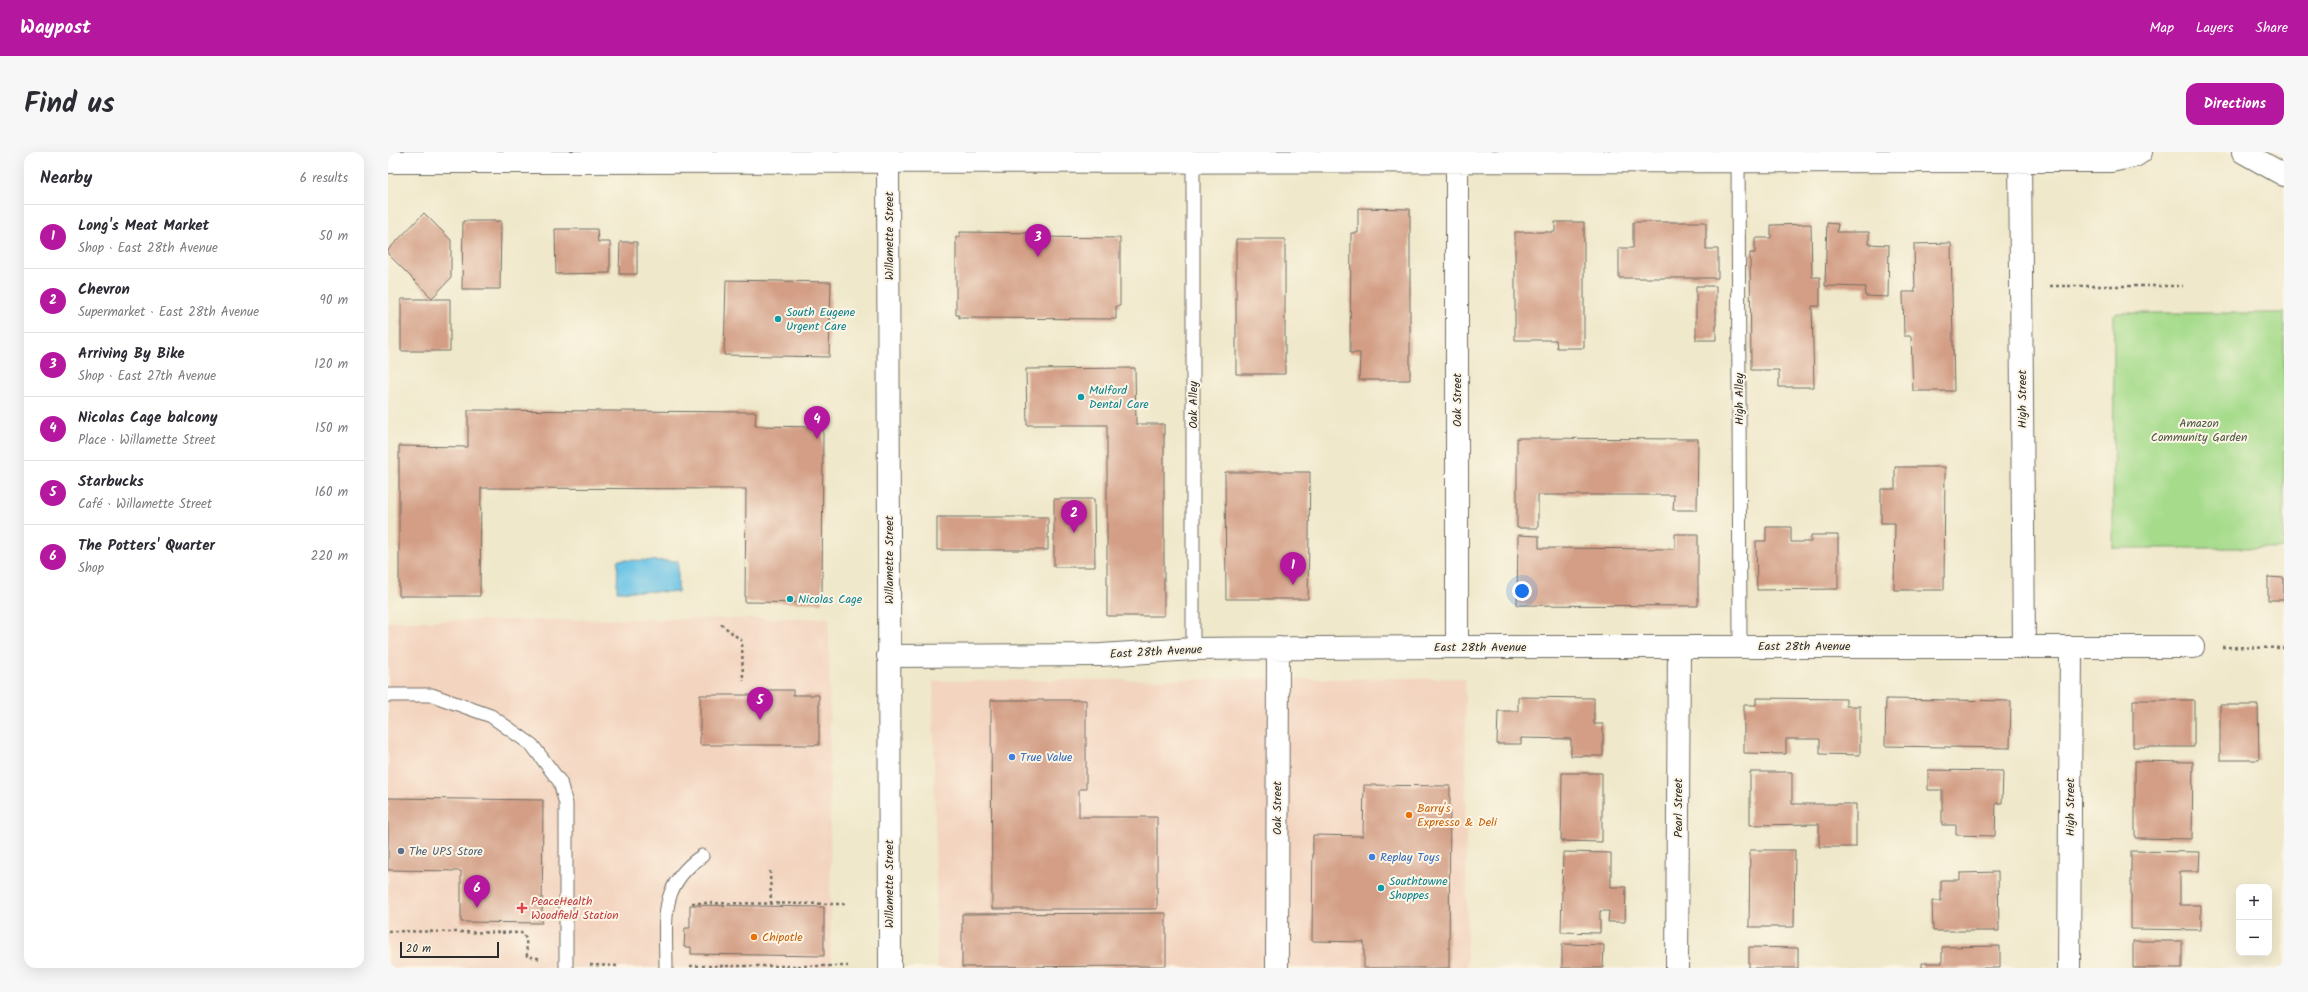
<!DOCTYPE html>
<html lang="en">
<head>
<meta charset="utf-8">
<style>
	body { margin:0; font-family:Kalam,sans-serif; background:#f7f7f7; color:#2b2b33 }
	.controls { position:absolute; right:12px; bottom:12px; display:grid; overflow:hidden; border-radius:8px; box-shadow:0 4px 16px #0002 }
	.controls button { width:36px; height:36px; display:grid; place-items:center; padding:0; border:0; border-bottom:1px solid #e1e1e2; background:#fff; color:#2b2b33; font:20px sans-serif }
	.scale { position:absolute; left:12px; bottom:10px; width:99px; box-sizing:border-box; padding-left:4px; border:2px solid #2b2b2b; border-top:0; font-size:11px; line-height:14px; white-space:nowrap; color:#2b2b2b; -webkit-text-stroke:3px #fcf5e5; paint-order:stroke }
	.you { position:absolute; left:1134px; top:439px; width:14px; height:14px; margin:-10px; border:3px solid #fff; border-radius:50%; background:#1a73e8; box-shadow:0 0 0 6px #1a73e833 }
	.badge { display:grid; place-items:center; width:26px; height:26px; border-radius:50%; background:#b5179e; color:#fff; font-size:13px; font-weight:700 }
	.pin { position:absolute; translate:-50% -33px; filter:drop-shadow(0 1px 2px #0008) }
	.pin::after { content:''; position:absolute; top:21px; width:14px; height:12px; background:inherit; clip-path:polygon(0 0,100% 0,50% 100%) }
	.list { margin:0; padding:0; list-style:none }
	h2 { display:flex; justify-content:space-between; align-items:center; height:52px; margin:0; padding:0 16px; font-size:17px }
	h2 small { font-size:13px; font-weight:400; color:#7c7c81 }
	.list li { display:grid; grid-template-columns:26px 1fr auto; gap:12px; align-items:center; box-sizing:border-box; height:64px; padding:0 16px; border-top:1px solid #e1e1e2 }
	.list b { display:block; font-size:15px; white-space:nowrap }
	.list p { margin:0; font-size:13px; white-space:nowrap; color:#7c7c81 }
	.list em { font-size:13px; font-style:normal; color:#7c7c81 }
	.map { position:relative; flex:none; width:1896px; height:816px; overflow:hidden; border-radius:12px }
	header { display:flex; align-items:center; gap:24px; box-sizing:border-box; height:56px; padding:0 20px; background:#b5179e; color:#fff }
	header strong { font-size:19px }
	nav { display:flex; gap:22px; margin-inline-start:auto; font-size:14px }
	.intro { display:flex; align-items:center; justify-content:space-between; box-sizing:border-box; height:96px; padding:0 24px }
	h1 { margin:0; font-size:28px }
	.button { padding:10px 18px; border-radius:12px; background:#b5179e; color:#fff; font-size:14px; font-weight:700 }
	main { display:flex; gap:24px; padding:0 24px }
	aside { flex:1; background:#fff; border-radius:12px; box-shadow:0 4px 16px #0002 }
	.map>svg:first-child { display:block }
	.built { fill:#f3d4bf }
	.green { fill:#a5db8b; stroke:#68835b }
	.water { fill:#68c3e6; stroke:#4a7788 }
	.building { fill:#d39e85 }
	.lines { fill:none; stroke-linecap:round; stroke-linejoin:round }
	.service-casing { stroke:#706d63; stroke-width:15 }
	.minor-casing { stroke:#706d63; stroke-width:24 }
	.secondary-casing { stroke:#706d63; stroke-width:24 }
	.path { stroke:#706d63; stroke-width:2.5; stroke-dasharray:3 3; stroke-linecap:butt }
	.service { stroke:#fff; stroke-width:13 }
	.minor { stroke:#fff; stroke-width:22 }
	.secondary { stroke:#fff; stroke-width:22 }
	.culture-dot { fill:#0f9aa8; stroke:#fcf5e5; stroke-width:1.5 }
	.shop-dot { fill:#3f7fe0; stroke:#fcf5e5; stroke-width:1.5 }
	.food-dot { fill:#e8710a; stroke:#fcf5e5; stroke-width:1.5 }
	.service-dot { fill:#5c6f8a; stroke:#fcf5e5; stroke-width:1.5 }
	.health-dot { fill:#e0444e; stroke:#fcf5e5; stroke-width:1.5 }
	.labels { text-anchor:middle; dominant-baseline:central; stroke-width:4; stroke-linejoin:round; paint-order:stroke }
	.street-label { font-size:12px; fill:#2b2b2b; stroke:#fcf5e5 }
	.culture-label { font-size:12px; fill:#0d838f; stroke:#fcf5e5; text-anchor:start }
	.park-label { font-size:12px; fill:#4a5743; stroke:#fcf5e5 }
	.shop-label { font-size:12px; fill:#366cbe; stroke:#fcf5e5; text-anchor:start }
	.food-label { font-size:12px; fill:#c56008; stroke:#fcf5e5; text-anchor:start }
	.service-label { font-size:12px; fill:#4e5e75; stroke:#fcf5e5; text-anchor:start }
	.health-label { font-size:12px; fill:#be3a42; stroke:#fcf5e5; text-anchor:start }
</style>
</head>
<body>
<header>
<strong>Waypost</strong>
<nav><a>Map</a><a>Layers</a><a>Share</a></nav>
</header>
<div class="intro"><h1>Find us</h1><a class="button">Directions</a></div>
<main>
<aside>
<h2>Nearby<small>6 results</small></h2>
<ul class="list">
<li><span class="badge">1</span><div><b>Long's Meat Market</b><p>Shop · East 28th Avenue</p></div><em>50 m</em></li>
<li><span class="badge">2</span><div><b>Chevron</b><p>Supermarket · East 28th Avenue</p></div><em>90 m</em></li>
<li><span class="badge">3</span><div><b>Arriving By Bike</b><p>Shop · East 27th Avenue</p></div><em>120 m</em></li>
<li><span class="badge">4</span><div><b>Nicolas Cage balcony</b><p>Place · Willamette Street</p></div><em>150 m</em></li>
<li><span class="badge">5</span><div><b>Starbucks</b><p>Café · Willamette Street</p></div><em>160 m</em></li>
<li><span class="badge">6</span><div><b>The Potters' Quarter</b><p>Shop</p></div><em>220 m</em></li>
</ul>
</aside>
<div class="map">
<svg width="1896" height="816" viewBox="0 0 1896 816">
	<rect width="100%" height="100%" fill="#fcf5e5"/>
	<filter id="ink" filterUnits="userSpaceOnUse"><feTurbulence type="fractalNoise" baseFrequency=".025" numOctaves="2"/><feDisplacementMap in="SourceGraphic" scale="8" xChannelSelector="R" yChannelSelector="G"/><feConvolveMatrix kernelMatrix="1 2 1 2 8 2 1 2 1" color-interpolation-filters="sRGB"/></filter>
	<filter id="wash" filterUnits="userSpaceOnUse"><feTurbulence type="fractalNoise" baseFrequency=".012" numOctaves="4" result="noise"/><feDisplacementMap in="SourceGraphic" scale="16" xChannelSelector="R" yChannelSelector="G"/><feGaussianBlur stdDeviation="0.9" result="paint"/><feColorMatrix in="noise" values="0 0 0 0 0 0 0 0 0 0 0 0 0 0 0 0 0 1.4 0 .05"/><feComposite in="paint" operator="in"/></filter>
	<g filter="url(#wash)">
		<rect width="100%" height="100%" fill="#efe8ca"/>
		<path class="built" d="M441,466L443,816H0V469Z
			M1077,526L1079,816H549L545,529Z"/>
		<path class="green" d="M1726,161H1896V396H1725Z"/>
		<path class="water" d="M230,408L290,409V440L229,439Z"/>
		<g id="blocks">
			<path class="building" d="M970,56L1022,57V228H971L972,201H962L963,81H970Z
				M36,61L63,88V126L44,146L0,102V98Z
				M75,69H113L112,137H74Z
				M1167,70H1196V196H1169L1168,188H1127V80H1167Z
				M1245,70H1318V97H1330V126H1231V96H1245Z
				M1439,71L1450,72L1449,80H1481V92L1501,93L1500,145L1477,144L1478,135L1437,134Z
				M1423,72L1424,125H1432V154H1424L1426,235H1391V218H1363L1362,101H1367V86H1383V73Z
				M167,77H209L210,90H222V121L168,122Z
				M572,80L648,81V85L732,86V154H728V167L571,166V163H568V85H572Z
				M848,87H897V222H848Z
				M232,90H249V122H231Z
				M1563,91L1566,239H1525L1523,184H1516L1515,140H1527L1526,92Z
				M338,128L443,130L441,205L336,203Z
				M1308,134H1328V188H1308Z
				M13,147H62V199H13Z
				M747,216L748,272H776V464H719V273H639L638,217Z
				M80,258L368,260L367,274L435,275L434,451L357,450L358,337L93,336L92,444H11V294L80,295Z
				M1129,286L1310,287L1309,358H1285L1286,343H1150V376H1129Z
				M1507,315H1557L1556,438H1506L1507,371H1493V337H1507Z
				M837,320H922L920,447H838Z
				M666,347H706L707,415H666Z
				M549,365H660V398H549Z
				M1378,375H1403V390H1423V383H1450V437L1369,438L1368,389H1378Z
				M1287,382H1310V454L1129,453L1130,383L1151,384V396L1287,397Z
				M1880,425L1896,426V448H1880Z
				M378,538H405V543H431V593H312V543H378Z
				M1130,545L1206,546V572H1215V604H1183V587L1133,586V592H1109L1110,559H1130Z
				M1368,546L1458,547V554H1472V603L1432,602V587H1398V602L1356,601V553H1368Z
				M1498,547L1623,549L1622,596L1497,594Z
				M603,548H698V637H691V665H769V757H604Z
				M1745,548H1806V595H1745Z
				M1832,553H1870L1871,608H1832Z
				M1747,609L1805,610L1804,687L1747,686Z
				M1540,618L1615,619L1614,651H1608L1607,684L1568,683V673H1554V638H1540Z
				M1362,620H1404V652H1468V695H1431V672L1362,673Z
				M1174,621H1214V690L1173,689Z
				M976,633L1062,634L1061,816H976V790L924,789L925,683L975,684Z
				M0,646L155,648L154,771L73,770V719L0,718Z
				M1362,698H1407L1406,775H1361Z
				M1743,699L1812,700L1811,719H1792V753H1813V778L1743,777Z
				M1175,700L1223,701V735H1238L1237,770H1220L1221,759H1212V781L1173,780Z
				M1610,720L1611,779H1545L1544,749H1553V728H1572V721Z
				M302,753L436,755V804L303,802V795H296L297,776H302Z
				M778,761V814L574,815V762Z
				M1745,789H1794V816H1745Z
				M1174,792L1216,793L1215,816H1174Z
				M1612,794V816H1534V811H1554V795Z
				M1361,795L1410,796V816H1361Z"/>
		</g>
	</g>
	<g filter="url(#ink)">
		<use href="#blocks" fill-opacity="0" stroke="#706d63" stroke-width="1"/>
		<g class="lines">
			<defs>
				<path id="service" d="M1350,2L1352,494
					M805,9V497
					M0,543H44L103,564L144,593L172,630L178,652V816
					M278,816C278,768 270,734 314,704"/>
				<path id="minor" d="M1632,0L1636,495
					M0,10L1723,9L1747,4L1753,0
					M1069,495V0
					M500,504L713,503L805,497L1048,495H1805
					M889,816L890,496
					M1289,816L1291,495
					M1681,816L1683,495"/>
				<path id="secondary" d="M500,0L502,816
					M1855,0L1896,23"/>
			</defs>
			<use href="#service" class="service-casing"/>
			<use href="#minor" class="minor-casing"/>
			<use href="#secondary" class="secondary-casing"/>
			<path class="path" d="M1662,134H1795
				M333,472L354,489L355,529
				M1834,495L1896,496
				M382,719L383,751
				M304,751L460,752
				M0,779L135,781L138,787L139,804L154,807
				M202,813L232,814
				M302,814H460"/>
			<use href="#service" class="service"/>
			<use href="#minor" class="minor"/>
			<use href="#secondary" class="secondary"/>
		</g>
	</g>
	<g class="culture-dot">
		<circle cx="390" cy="167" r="4"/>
		<circle cx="693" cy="245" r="4"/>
		<circle cx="402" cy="447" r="4"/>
		<circle cx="993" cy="736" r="4"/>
	</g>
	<g class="shop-dot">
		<circle cx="624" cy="605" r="4"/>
		<circle cx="984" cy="705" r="4"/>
	</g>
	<g class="food-dot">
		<circle cx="1021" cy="663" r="4"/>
		<circle cx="366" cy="785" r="4"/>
	</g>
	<circle class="service-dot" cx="13" cy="699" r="4"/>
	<path class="health-dot" d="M132 750h4v4h4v4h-4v4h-4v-4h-4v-4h4z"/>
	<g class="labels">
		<g class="street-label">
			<text transform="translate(501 84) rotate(-90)">Willamette Street</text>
			<text transform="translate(1351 247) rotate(-90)">High Alley</text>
			<text transform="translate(1634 247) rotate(-90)">High Street</text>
			<text transform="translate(1069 248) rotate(-90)">Oak Street</text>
			<text transform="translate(805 253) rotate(-90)">Oak Alley</text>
			<text transform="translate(501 408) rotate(-90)">Willamette Street</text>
			<text x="1416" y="494">East 28th Avenue</text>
			<text x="1092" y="495">East 28th Avenue</text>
			<text transform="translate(768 500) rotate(-3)">East 28th Avenue</text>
			<text transform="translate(1682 655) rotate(-90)">High Street</text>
			<text transform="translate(889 656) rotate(-90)">Oak Street</text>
			<text transform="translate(1290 656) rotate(-90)">Pearl Street</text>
			<text transform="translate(501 732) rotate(-90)">Willamette Street</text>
		</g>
		<g class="culture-label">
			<text x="398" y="160">South Eugene<tspan x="398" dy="14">Urgent Care</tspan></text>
			<text x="701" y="238">Mulford<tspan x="701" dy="14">Dental Care</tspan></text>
			<text x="410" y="447">Nicolas Cage</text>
			<text x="1001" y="729">Southtowne<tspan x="1001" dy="14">Shoppes</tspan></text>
		</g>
		<g class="park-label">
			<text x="1811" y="271">Amazon<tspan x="1811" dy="14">Community Garden</tspan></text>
		</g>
		<g class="shop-label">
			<text x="632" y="605">True Value</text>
			<text x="992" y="705">Replay Toys</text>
		</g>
		<g class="food-label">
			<text x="1029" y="656">Barry's<tspan x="1029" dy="14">Expresso &amp; Deli</tspan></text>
			<text x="374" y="785">Chipotle</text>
		</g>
		<g class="service-label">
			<text x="21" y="699">The UPS Store</text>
		</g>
		<g class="health-label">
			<text x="143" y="749">PeaceHealth<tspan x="143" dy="14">Woodfield Station</tspan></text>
		</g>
	</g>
</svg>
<div class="controls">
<button>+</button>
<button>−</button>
</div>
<div class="scale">20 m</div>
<div class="you"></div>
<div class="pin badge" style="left:905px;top:433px">1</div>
<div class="pin badge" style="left:686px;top:381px">2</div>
<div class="pin badge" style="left:650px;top:105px">3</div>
<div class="pin badge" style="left:429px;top:287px">4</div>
<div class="pin badge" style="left:372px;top:568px">5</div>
<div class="pin badge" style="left:89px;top:756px">6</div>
</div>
</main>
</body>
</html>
